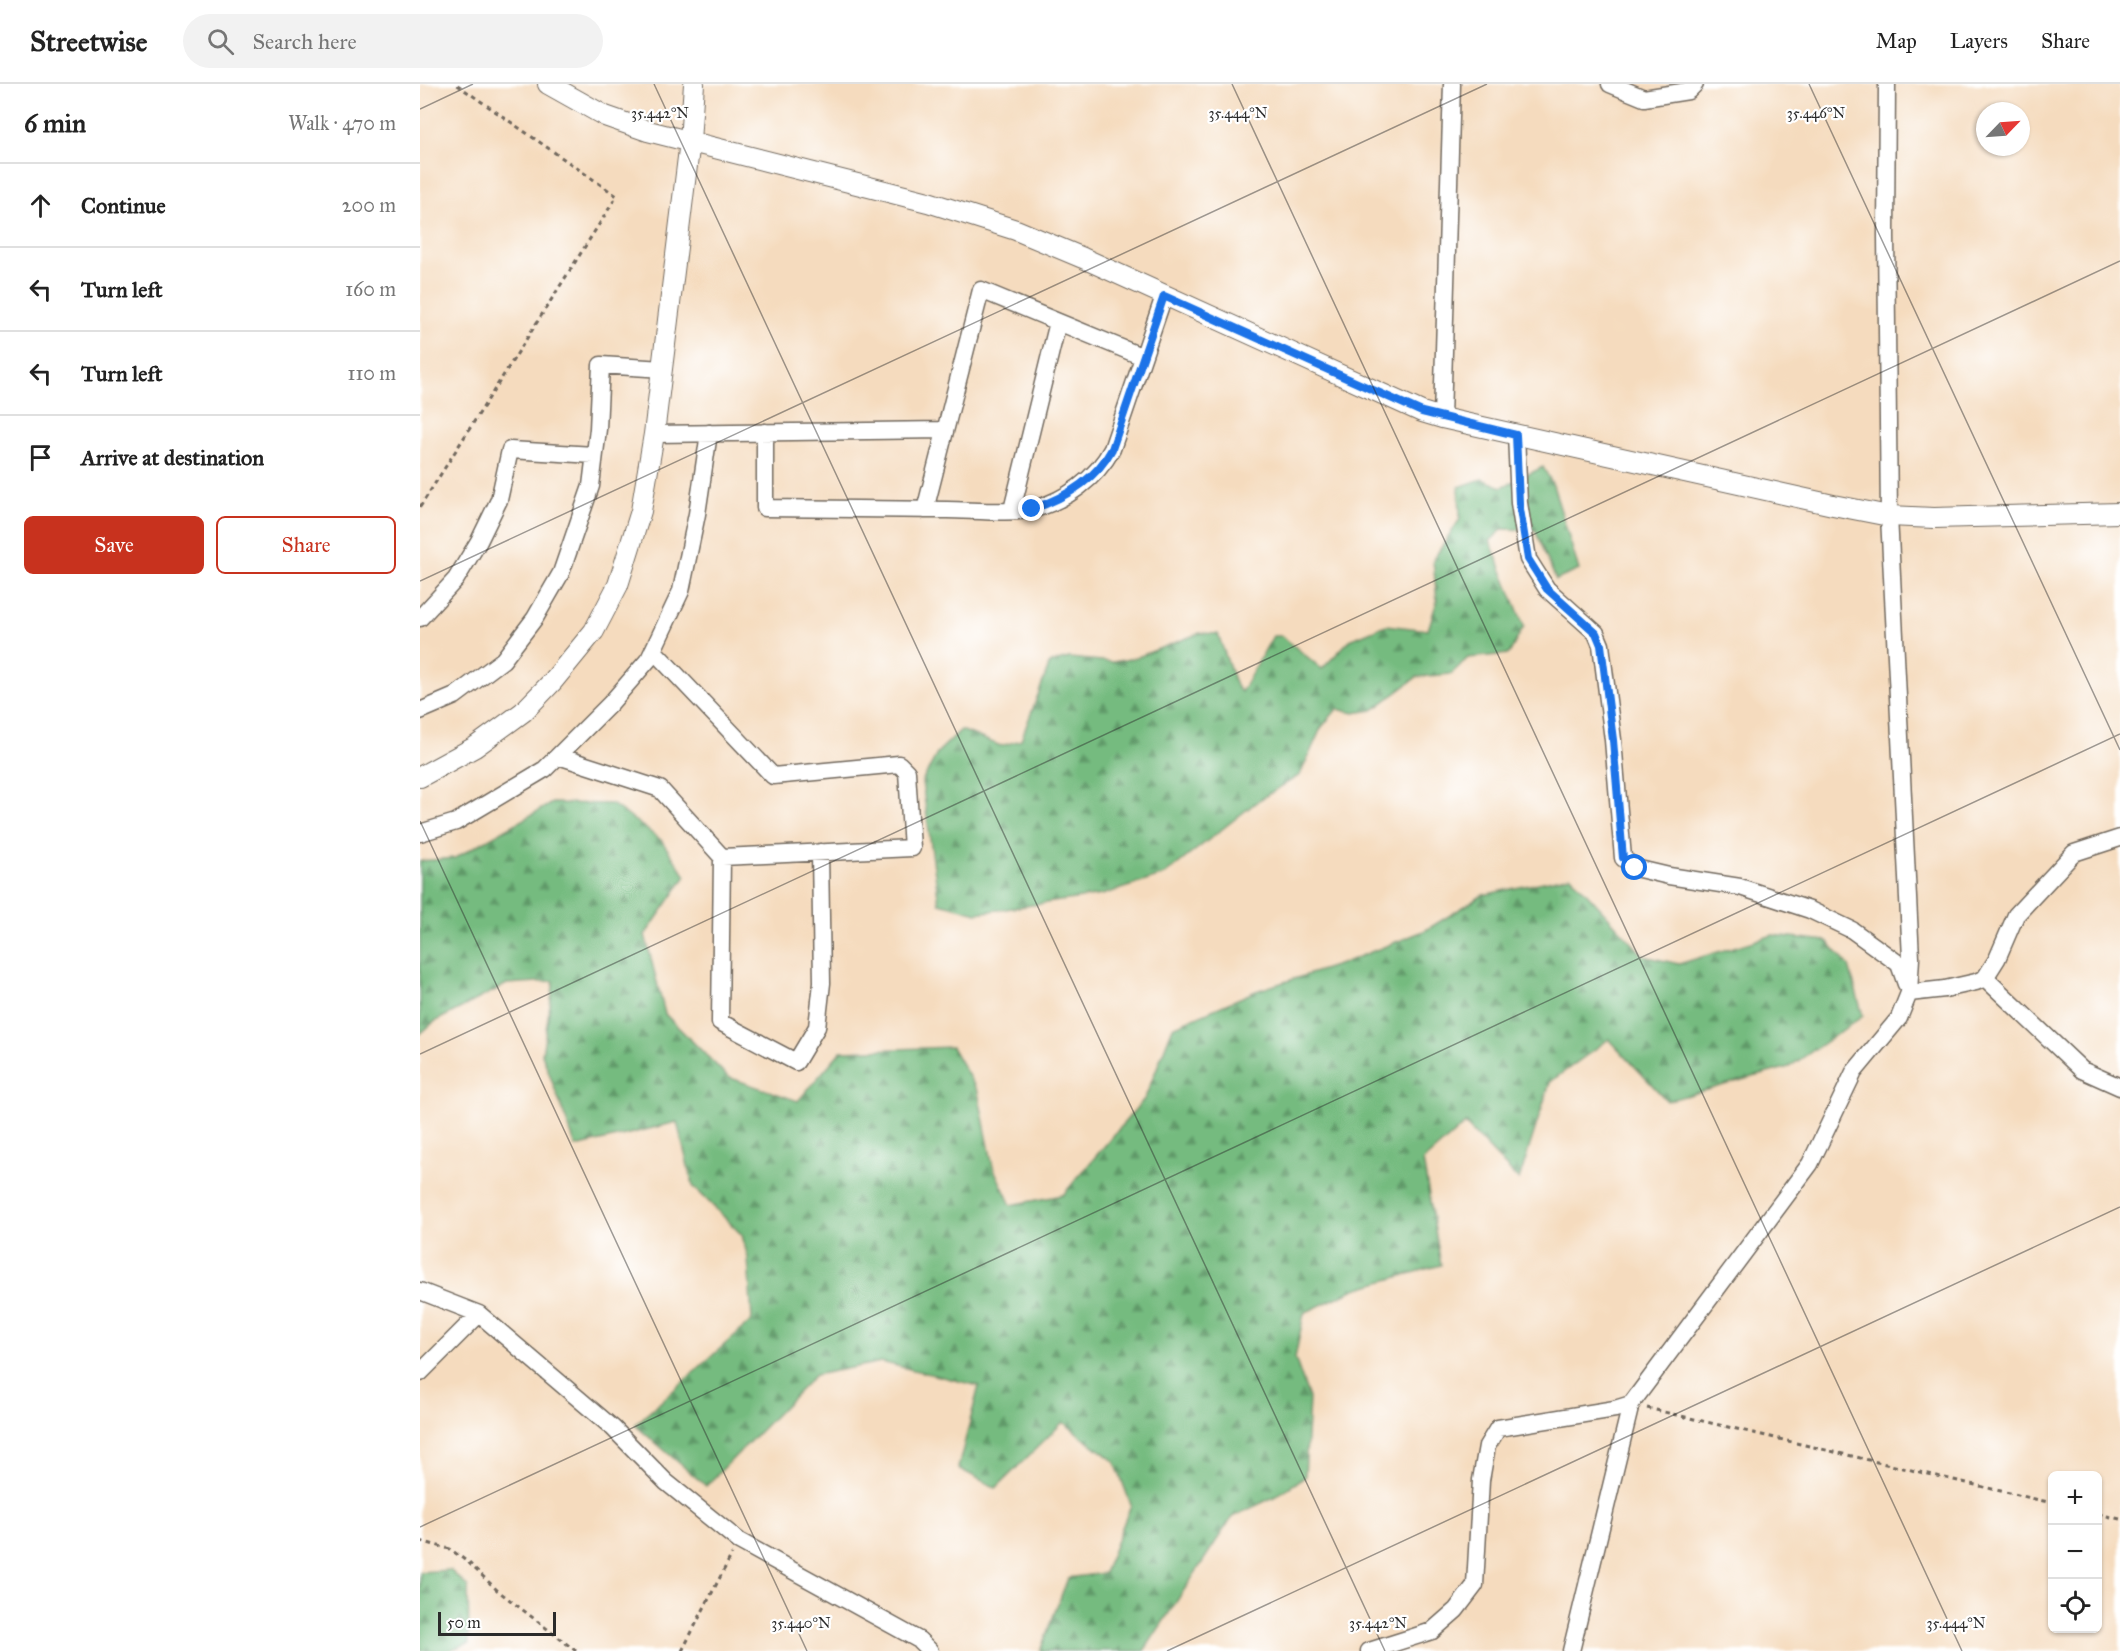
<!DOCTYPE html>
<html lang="en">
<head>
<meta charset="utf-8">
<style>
	body { margin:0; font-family:"IM FELL Great Primer",serif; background:#f2f2f2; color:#222 }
	.controls { position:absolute; right:18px; bottom:18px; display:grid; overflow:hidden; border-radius:9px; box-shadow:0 2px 4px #0004 }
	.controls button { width:54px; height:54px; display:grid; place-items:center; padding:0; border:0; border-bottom:2px solid #e0e0e0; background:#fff; color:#222; font:30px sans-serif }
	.compass { position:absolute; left:1556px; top:18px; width:54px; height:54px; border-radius:50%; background:#fff; box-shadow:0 2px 4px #0004; rotate:65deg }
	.scale { position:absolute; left:18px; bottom:15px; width:118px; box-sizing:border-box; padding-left:6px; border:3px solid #2b2b2b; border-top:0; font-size:16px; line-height:21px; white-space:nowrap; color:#2b2b2b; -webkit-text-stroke:4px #fff; paint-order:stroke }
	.stop { position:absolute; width:18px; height:18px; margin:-14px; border:4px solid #1a73e8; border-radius:50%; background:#fff }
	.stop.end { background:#1a73e8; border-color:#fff; box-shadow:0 2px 6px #0008 }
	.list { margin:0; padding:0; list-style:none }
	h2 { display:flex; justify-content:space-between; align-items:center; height:78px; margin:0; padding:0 24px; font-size:26px }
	h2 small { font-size:20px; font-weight:400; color:#767676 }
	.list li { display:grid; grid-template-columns:39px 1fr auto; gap:18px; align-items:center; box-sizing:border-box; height:84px; padding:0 24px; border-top:2px solid #e0e0e0 }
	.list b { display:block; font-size:22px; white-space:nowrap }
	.list em { font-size:20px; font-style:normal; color:#767676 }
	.actions { display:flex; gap:12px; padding:18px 24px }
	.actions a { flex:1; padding:14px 0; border:2px solid #c8321e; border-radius:9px; text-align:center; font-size:21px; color:#c8321e }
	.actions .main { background:#c8321e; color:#fff }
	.icon { flex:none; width:33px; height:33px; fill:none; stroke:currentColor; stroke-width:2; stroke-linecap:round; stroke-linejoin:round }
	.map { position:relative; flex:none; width:1700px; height:1567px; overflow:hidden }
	header { display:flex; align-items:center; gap:36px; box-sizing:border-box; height:84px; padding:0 30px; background:#fff; border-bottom:2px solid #e0e0e0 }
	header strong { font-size:28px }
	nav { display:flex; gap:33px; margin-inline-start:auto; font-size:21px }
	.search { width:420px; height:54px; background:#f2f2f2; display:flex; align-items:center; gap:15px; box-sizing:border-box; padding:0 21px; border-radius:33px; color:#767676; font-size:22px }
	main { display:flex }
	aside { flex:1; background:#fff }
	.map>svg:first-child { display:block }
	.forest { fill:url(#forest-firs); stroke:#507355; stroke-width:1.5 }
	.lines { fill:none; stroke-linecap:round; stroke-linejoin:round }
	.minor-casing { stroke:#72695e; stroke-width:19 }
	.tertiary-casing { stroke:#72695e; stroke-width:22 }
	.path { stroke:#72695e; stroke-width:3; stroke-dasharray:4.5 4.5; stroke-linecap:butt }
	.minor { stroke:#fff; stroke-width:16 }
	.tertiary { stroke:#fff; stroke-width:20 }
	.route { stroke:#1a73e8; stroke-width:8 }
	.ticks { fill:none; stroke:#2b2b2b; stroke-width:1.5; stroke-opacity:0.45 }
	.ticks-label { font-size:15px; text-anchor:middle; fill:#2b2b2b; stroke:#fff; stroke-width:4.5; stroke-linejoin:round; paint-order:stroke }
</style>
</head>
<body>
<header>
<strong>Streetwise</strong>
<div class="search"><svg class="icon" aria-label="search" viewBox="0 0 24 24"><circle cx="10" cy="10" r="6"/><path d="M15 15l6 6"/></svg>Search here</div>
<nav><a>Map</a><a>Layers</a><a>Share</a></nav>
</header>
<main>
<aside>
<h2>6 min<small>Walk · 470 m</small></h2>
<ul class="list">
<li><svg class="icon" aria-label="ahead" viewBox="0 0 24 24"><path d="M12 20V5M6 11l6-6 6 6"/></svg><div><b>Continue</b></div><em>200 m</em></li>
<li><svg class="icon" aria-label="left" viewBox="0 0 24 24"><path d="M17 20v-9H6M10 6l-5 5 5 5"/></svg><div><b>Turn left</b></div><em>160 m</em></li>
<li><svg class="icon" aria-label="left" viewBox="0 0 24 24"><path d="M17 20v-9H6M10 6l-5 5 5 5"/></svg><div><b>Turn left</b></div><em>110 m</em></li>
<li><svg class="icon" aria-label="arrive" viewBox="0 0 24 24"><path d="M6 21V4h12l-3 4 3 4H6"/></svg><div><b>Arrive at destination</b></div></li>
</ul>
<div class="actions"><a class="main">Save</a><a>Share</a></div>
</aside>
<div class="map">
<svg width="1700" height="1567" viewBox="0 0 1700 1567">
	<defs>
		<pattern id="forest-firs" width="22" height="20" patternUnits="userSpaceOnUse" patternTransform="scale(1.5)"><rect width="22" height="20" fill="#74bb7f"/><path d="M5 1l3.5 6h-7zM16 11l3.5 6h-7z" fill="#5f9868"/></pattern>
	</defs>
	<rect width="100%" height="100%" fill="#fff"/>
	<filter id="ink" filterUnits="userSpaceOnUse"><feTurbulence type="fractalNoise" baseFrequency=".0167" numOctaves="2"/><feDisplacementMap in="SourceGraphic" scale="12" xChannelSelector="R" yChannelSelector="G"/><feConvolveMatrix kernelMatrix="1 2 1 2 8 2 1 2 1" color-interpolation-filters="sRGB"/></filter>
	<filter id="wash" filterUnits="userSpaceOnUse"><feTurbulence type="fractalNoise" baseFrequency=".008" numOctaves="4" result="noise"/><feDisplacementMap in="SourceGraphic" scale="24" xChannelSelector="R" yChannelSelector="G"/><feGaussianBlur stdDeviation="1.35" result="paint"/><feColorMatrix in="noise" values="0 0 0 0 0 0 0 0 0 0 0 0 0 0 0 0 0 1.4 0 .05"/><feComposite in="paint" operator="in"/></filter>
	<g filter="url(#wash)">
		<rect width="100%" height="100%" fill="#f5dbbe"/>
		<path class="forest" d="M1123,383L1133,401L1159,486L1136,496L1115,446L1083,445L1070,457L1104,542L1089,570L1048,574L1031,590L997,593L953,626L934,629L917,625L901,644L880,691L839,716L744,791L682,811L557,829L519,819L502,698L518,668L541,646L581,662L601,656L630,579L649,574L693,578L715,574L780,549L798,550L816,602L821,608L853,552H862L902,585L930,556L966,541L1008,546L1017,517L1013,476L1040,435L1039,403L1062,395L1082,403Z
			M132,719L192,720L241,756L266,792L225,851L245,930L308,993L378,1017L421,967L532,963L558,1008L573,1083L591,1121L643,1111L725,1014L753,943L836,907L921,880L1006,846L1063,811L1151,792L1224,872L1259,880L1353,851L1407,857L1429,882L1443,932L1369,983L1247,1017L1189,955L1130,998L1099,1096L1045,1040L1003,1077L1021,1181L935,1205L884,1229L875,1274L889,1314L885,1393L854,1413L812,1433L724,1567H620L648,1494L684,1489L711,1421L695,1378L643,1338L576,1404L538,1384L559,1302L461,1278L395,1291L286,1402L215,1341L332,1236L328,1174L322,1151L273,1102L257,1038L156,1063L122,970L134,897L87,900L14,938L0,950V777L35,774Z
			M30,1486L48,1503L49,1559L27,1567H0V1488Z"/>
	</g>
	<g filter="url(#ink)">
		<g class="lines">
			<defs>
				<path id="minor" d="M1190,0L1224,14L1268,7L1275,0
					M1022,334L1032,0
					M345,348V424C405,425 466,425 527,426C551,426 592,430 614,425C646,416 676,395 692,365L744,212
					M234,350L524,346
					M1096,350L1099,419L1108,475L1127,505L1176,549L1181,561L1193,656L1203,774L1215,784L1249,792L1320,803L1390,826L1432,846L1479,880L1486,900
					M505,426L561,206L723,273
					M592,426L638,238
					M0,534L36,495L59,457L79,416L90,366L174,371
					M0,627L35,612L83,576L115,534L141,489L171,402L178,345L181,281L243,285
					M138,672L240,705L302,773L492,764L487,688L479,680L353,692L233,566
					M0,749L36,738L125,685L190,620L229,575L261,507L277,430L289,349
					M302,773L300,938L376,978L397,943L402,899L400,768
					M1565,894L1662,986L1700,1003
					M1489,909L1525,905L1556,898L1565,894L1577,875L1596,831L1654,769L1700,754
					M0,1207L59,1230L193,1344L246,1398L319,1457L499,1556L510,1567
					M0,1289L59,1230
					M949,1567L1012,1547L1036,1526L1055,1501L1061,1396L1067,1362L1078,1344L1195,1325L1211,1320
					M1151,1567L1211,1320L1390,1080L1434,988L1479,934L1489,909L1491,874L1469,432L1466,151L1467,0"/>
				<path id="tertiary" d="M128,0L185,32L228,47L508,118L596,146L663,174L1002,328L1022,334L1413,421L1469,432L1514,434L1700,429
					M0,693L55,663L103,628L133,597L174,547L198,501L221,427L234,350L270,57L274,0"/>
			</defs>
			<use href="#minor" class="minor-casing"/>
			<use href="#tertiary" class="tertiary-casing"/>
			<path class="path" d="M0,423L197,112L36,0
				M1227,1324L1632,1419
				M1678,1430L1700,1435
				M0,1457L30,1465L49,1479L77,1506L156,1567
				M262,1567L312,1470"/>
			<use href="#minor" class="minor"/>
			<use href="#tertiary" class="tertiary"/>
		</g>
	</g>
	<g class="lines" filter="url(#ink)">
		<path class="route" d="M612,425C645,414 675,397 692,365L744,212L1002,328L1096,351L1099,419L1108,475L1127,505L1176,549L1181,561L1193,656L1203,774L1215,784"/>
	</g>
	<path class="ticks" d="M234,0L965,1567M812,0L1542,1567M1389,0L1700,666M0,25L53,0M0,497L1067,0M0,737L387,1567M0,970L1700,177M0,1443L1700,650M747,1567L1700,1123"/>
	<g class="ticks-label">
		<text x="240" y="34">35.442°N</text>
		<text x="818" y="34">35.444°N</text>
		<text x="1396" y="34">35.446°N</text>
		<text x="381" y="1544">35.440°N</text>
		<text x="958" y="1544">35.442°N</text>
		<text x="1536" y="1544">35.444°N</text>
	</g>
</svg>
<div class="controls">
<button>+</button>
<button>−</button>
<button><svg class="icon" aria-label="locate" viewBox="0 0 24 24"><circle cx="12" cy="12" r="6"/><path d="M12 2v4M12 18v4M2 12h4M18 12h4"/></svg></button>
</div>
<svg class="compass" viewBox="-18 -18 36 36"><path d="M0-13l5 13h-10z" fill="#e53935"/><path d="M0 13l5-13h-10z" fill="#767676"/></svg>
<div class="scale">50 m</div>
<div class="stop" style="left:1215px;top:784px"></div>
<div class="stop end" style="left:612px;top:425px"></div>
</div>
</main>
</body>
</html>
